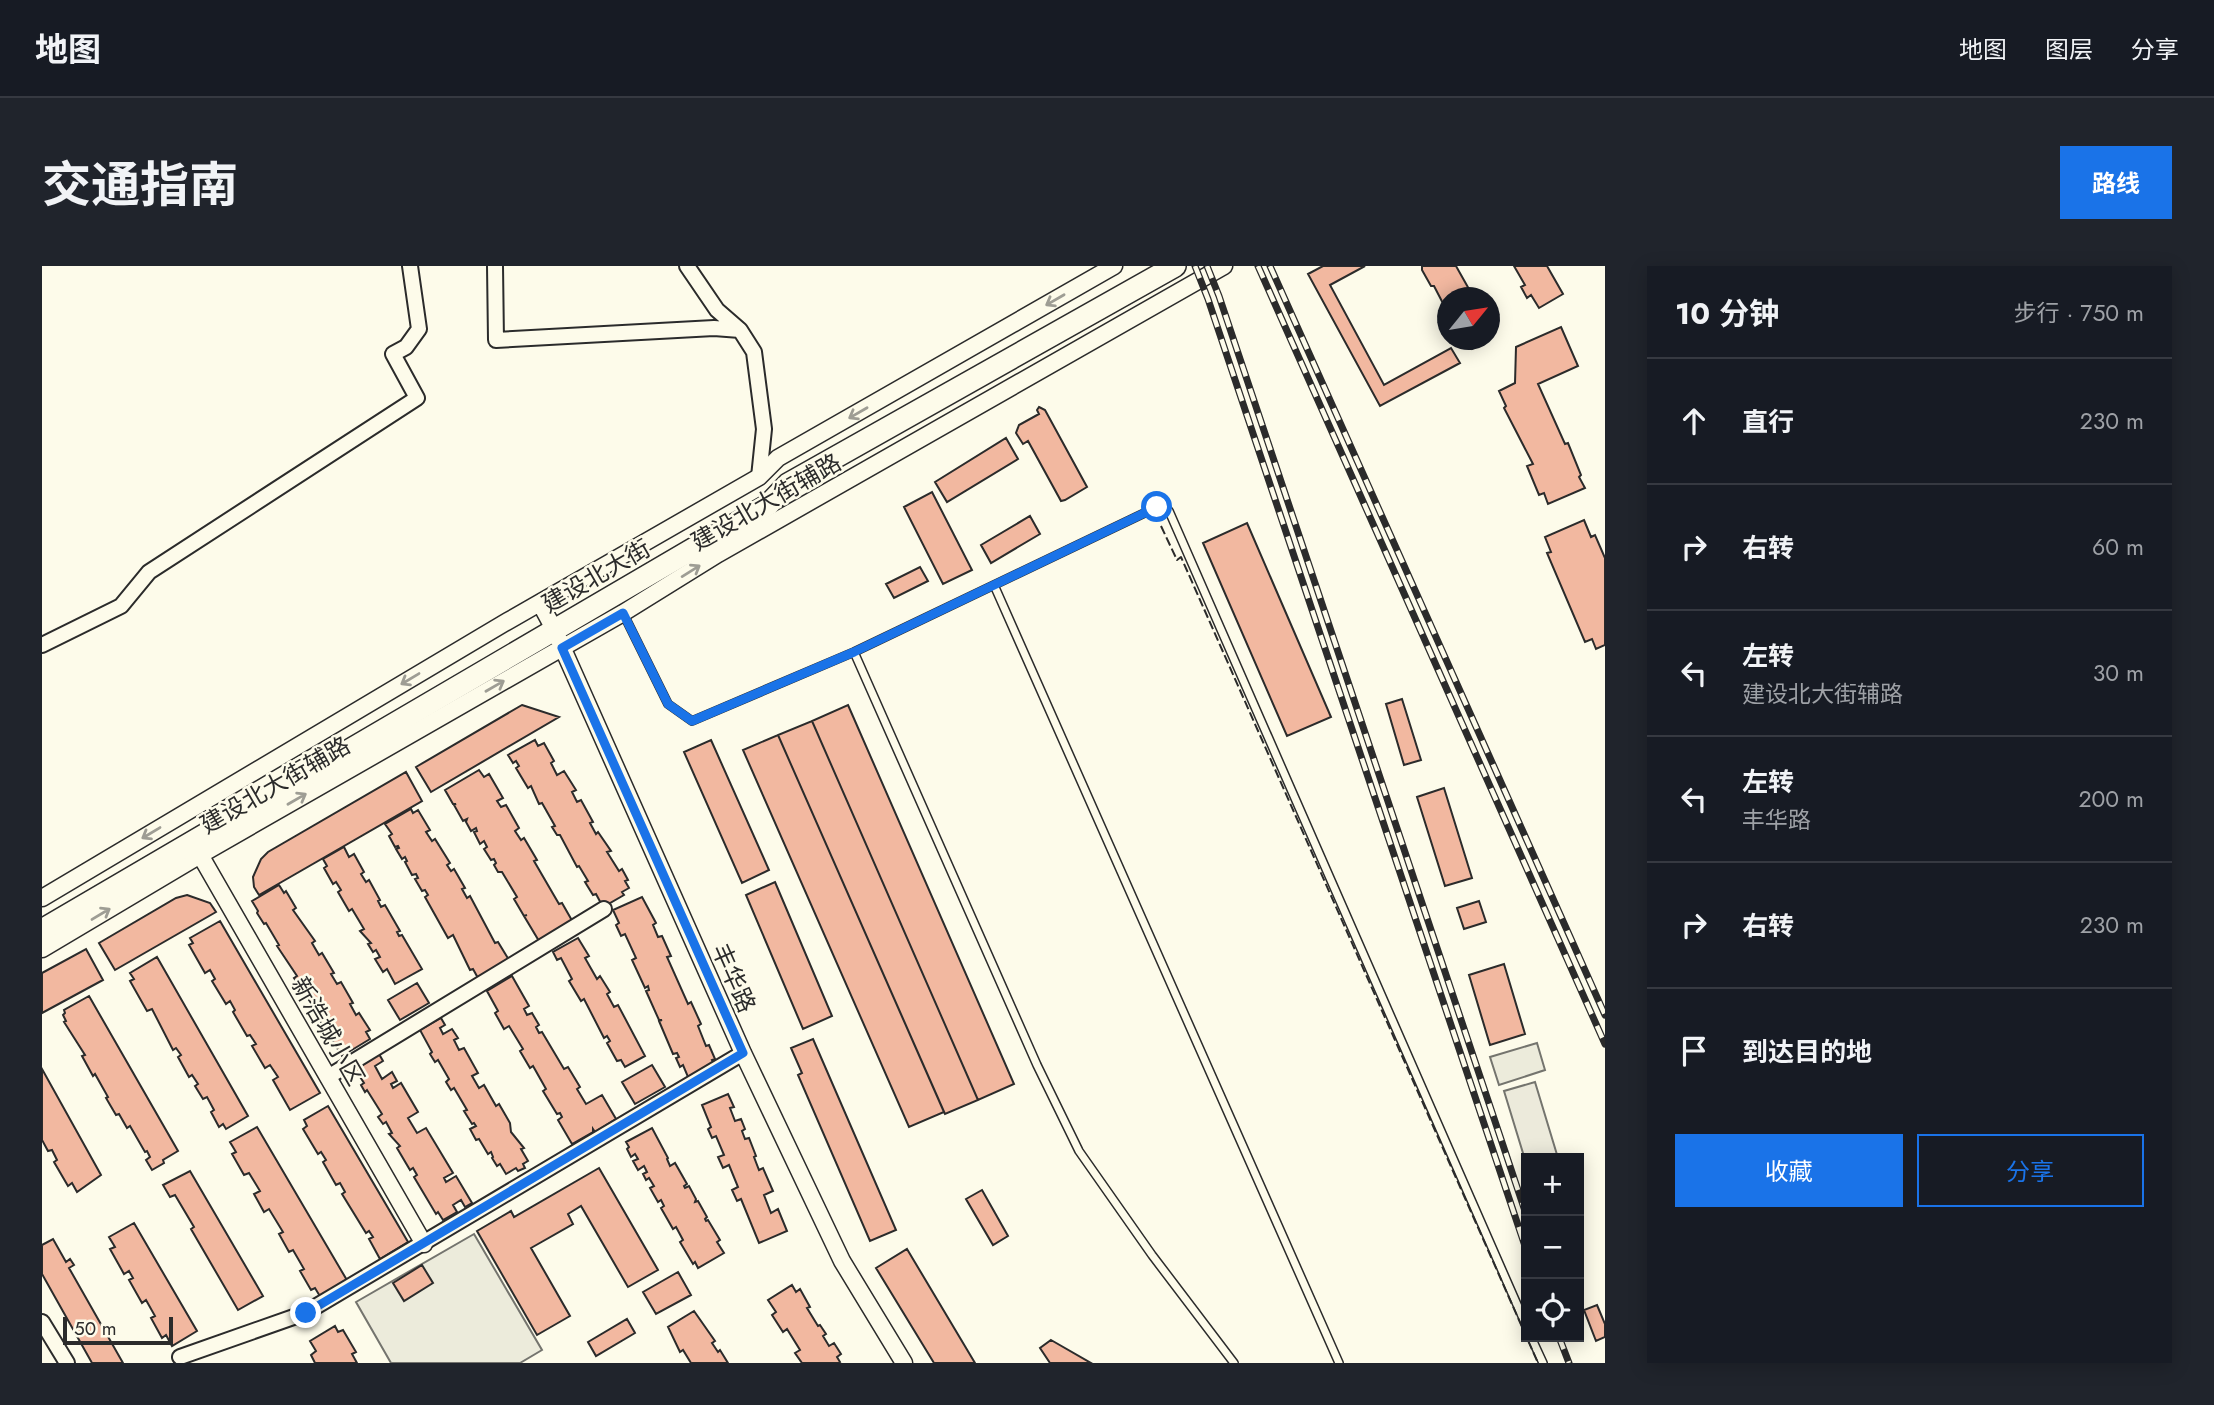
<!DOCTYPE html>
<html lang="zh">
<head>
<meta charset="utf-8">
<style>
	body { margin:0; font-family:Jost,"Noto Sans SC",sans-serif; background:#20242c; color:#f1f3f6 }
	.controls { position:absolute; right:21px; bottom:21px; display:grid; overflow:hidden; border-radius:0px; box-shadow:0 4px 18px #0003 }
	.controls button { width:63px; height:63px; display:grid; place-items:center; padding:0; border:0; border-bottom:2px solid #363941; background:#171b24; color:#f1f3f6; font:35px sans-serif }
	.compass { position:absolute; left:1395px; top:21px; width:63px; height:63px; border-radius:50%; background:#171b24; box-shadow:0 4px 18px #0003; rotate:60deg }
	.scale { position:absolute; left:21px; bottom:18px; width:110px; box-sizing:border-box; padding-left:7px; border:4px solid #2b2b2b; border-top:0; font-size:19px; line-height:24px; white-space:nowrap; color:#2b2b2b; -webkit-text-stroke:5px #fdfbea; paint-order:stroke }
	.stop { position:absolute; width:21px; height:21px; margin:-16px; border:5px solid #1a73e8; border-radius:50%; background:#fff }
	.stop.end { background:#1a73e8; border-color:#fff; box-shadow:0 2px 7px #0008 }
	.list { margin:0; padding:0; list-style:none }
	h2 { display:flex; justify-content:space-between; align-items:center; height:91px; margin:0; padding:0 28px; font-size:30px }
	h2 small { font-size:23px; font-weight:400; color:#9ea1a6 }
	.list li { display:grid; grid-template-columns:46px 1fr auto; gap:21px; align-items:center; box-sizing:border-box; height:126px; padding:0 28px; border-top:2px solid #363941 }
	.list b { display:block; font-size:26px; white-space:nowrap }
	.list p { margin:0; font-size:23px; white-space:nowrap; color:#9ea1a6 }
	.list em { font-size:23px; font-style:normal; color:#9ea1a6 }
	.actions { display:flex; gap:14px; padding:21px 28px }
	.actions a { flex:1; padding:16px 0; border:2px solid #1a73e8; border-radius:0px; text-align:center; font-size:24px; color:#1a73e8 }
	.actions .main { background:#1a73e8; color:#fff }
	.icon { flex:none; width:38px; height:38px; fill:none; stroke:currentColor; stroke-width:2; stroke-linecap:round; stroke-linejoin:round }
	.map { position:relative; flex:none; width:1563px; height:1097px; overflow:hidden; border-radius:0px }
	header { display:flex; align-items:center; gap:42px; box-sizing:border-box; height:98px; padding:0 35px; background:#171b24; border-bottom:2px solid #363941 }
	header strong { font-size:33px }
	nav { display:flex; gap:38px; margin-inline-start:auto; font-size:24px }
	.intro { display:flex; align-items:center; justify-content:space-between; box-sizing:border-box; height:168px; padding:0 42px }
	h1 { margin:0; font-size:49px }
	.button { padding:18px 32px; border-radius:0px; background:#1a73e8; color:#fff; font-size:24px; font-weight:700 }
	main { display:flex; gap:42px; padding:0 42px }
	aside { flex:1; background:#171b24; border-radius:0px; box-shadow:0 4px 18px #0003 }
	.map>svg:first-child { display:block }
	.grass { fill:#ecebdb; stroke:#74746e; stroke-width:2 }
	.parking { fill:#eceadb; stroke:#74746e; stroke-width:2 }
	.building { fill:#f2b8a0; stroke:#2b2b2b; stroke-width:2 }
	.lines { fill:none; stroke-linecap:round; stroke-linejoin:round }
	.service-casing { stroke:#2b2b2b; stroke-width:10 }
	.minor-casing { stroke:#2b2b2b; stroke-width:18 }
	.tertiary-casing { stroke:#2b2b2b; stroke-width:19 }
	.primary-casing { stroke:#2b2b2b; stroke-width:24 }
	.service { stroke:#fdfbea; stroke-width:7 }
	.minor { stroke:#fdfbea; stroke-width:14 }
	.tertiary { stroke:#fdfbea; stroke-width:16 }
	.primary { stroke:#fdfbea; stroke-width:21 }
	.rail-casing { stroke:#2b2b2b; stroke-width:7 }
	.rail { stroke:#fdfbea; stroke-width:4.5; stroke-dasharray:13; stroke-linecap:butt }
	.fence { stroke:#2b2b2b; stroke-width:2; stroke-dasharray:9 3.5; stroke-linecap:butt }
	.oneway { stroke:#9e9d94 }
	.route { stroke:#1a73e8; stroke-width:9 }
	.labels { text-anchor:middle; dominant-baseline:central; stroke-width:5; stroke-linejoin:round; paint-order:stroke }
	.street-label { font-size:24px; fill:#2b2b2b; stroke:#fdfbea }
</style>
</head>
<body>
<header>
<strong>地图</strong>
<nav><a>地图</a><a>图层</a><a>分享</a></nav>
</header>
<div class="intro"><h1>交通指南</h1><a class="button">路线</a></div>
<main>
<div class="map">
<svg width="1563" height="1097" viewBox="0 0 1563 1097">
	<rect width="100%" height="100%" fill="#fdfbea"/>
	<path class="grass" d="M1495,777L1503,804L1457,819L1448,791Z
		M432,968L500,1084L478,1097H349L314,1036Z"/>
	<path class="parking" d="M1493,816L1516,892H1484V897L1462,825Z"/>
	<path class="building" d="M1281,0H1323L1288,19L1342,119L1409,82L1418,97L1338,140L1266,8Z
		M1380,0H1414L1432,32H1406V47L1392,20H1389L1380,4Z
		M1472,0H1505L1521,28L1497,42L1489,29L1485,32L1479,21L1483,19Z
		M1519,61L1536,100L1496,118L1523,178L1526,177L1539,209L1537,211L1543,222L1506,238L1502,227L1497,229L1485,200L1491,198L1462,142L1464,140L1457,125L1473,117L1474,81Z
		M1422,74H1445L1430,83Z
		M997,141L1003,144L1045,221L1023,234L1019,235L986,175L981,178L974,167L977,159L997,148L995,144Z
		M964,172L976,193L905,236L893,216Z
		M890,226L930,304L901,318L862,241Z
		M988,250L998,268L949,297L939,279Z
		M1542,254L1549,271L1553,269L1563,292V379L1554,383L1550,373L1543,376L1505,287L1509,286L1503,271Z
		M1205,257L1289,451L1245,470L1161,277Z
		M878,301L886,315L852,332L844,318Z
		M1360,433L1379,494L1362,499L1344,438Z
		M480,439L517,451L389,526L374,501Z
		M806,439L972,818L936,834L770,455Z
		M770,455L936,834L903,848L736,469Z
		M736,469L902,846L867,861L701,484Z
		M493,474L496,480L502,477L512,495L509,497L515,509L522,505L534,524L530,526L535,536L539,534L551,556L548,557L554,568L556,566L569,585L565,586L577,605L580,603L586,614L583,615L587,622L580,626L582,629L561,641L554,628L551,629L543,616L546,615L537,600L535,601L518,569H515L510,561L513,560L500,537L497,538L489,520L486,522L474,502L477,500L474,495L471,497L466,489Z
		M669,474L727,604L700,617L642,486Z
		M437,504L442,511L447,508L461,532L455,535L459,541L464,539L477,562L473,565L479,574L482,572L495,594L492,595L517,638L520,637L532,658L500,680L482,650L485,649L482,650L472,633L475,631L460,606H456L452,599L454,597L452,593L449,594L442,583L445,581L442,575L438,578L432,566L435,565L434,562L429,565L424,556L425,553L421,555L412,539L414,538H411L403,524Z
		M364,506L380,535L217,629L212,621L211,611L219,593L226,586Z
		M1402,522L1430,612L1403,620L1375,531Z
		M369,543L371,547L376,544L388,564L384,566L390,575L393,573L408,597L405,599L409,605L412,603L423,622L420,623L425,632L428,630L453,677L456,676L467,694L436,712L431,703L428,704L411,669L406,672L383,631L386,629L383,624L380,625L373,613L376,612L374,608L370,609L363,596L365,595L363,591L360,593L354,583L357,582L356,580L353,581L347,570L350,568L343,558Z
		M302,581L307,591L312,588L322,606L319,608L324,616L327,614L338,634L336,635L339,641L343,639L358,665L355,666L357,670L360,669L380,703L353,718L345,703L341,706L333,693L338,691L334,684L331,686L326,678L329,677L318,665L322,663L310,643L307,645L296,626L299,624L294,616L291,618L282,602L285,600L281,593Z
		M733,616L790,750L761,763L704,629Z
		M237,619L242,627L244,625L254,642L251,644L273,675L270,677L277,689L280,687L292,707L289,708L295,718L299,716L311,737L308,738L314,749L317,747L328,764L324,766L328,773L300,790L277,753L274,755L266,742L271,740L252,712L255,710L235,680L237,679L224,657L222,658L215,647L216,645L210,635Z
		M145,629L168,637L174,646L73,704L57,677L134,632Z
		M600,631L614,657L611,659L616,671L620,670L629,690L625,691L646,738L649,736L659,758L656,760L664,780L667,779L673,793L670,794L673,799L646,811L641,799L638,801L634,792L637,791L635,787L631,788L617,755L620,754H617L604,725L607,724L606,720L603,722L590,694L594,692L583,668L579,670L574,659L577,657L571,644Z
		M1437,635L1444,656L1422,663L1415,642Z
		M178,655L278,827L248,844L231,814L236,811L228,799L223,802L210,780L214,778L208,769L205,770L191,746L193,744L188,735L184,738L170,715L173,713L168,704L163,707L147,679L151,677L148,672Z
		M536,672L547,690L543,692L555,713L558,710L568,726L565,728L572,741L576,739L603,790L583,801L579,794L575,795L565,777L568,775L565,770L562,772L542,733L539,735L527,715L530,713L519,692L515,694L511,686Z
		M44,683L61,714L0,747V707Z
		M115,691L206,850L184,863L181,858L177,861L169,846L172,844L165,831L161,833L153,820L156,818L150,809L147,811L136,791L139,789L134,782L131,784L110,743L105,745L88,715L92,713L88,707Z
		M1462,698L1483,768L1448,779L1427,709Z
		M470,710L487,740L482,743L485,749L490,747L497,759L494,761L497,767L500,766L522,803L526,801L538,821L535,823L544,838L560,829L574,853L553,866L551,863V866L530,878L516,854L520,851L518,847L515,848L501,825L504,823L491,800L488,802L478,785L481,783L467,760L462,763L453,747L456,745L445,725Z
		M375,717L387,737L358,754L346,734Z
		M47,730L136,885L121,894L122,897L110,904L104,894L108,891L105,885L103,886L88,860L85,862L77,848L74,849L64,832L66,831L53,808L51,810L40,790L43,789L22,756L24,755L21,749L23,747L22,744Z
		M399,752L403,759L398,762L401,768L410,763L416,772L412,774L417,784L422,782L436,807L430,810L437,822L442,819L454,840L457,838L468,857L469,866L482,882L479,883L486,895L481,898L483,902L476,905L474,902L464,908L458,898L455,900L450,892L451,891L449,886L446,888L437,873L434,874L428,863L434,860L432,857L430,858L422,845L425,844L412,822L409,824L404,816L407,813L396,794L393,796L388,788L390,786L378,764Z
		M771,773L854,964L828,975L756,809L760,807L749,782Z
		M337,788L341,795L333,800L340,813L350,806L355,815L349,818L351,822L359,817L376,846L366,852L375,867L384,862L411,907L402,912L404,916L414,910L430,937L423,941L419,934L411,939L415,946L401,954L396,946L394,948L372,911L375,909L371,902L368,904L355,882L358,880L347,868L350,867L344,856L341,858L336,851L340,848L325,824L323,826L319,819L322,817L313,803Z
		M610,799L623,821L593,838L580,816Z
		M0,803L59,909L35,926L30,917L26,920L12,896L15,894L10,884L6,885L0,874Z
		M686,828L692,841L688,842L693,855L699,853L703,863L700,865L703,873L707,872L714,890L712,891L717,904L721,902L731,925L722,929L729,947L736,943L745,965L717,977L699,933L695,935L690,924L696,921L687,899L681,902L676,891L682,889L674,870L670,872L666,863L669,861L660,839Z
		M286,840L366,976L338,993L327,973L331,971L327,965L324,967L300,928L303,926L298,917L294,919L281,896L284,894L279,886L276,888L261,863L265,860L262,854Z
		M215,861L306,1016L279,1032L273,1022L269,1024L258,1005L262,1003L251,984L247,986L237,968L241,966L227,943L222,946L212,928L218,925L207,907L202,909L190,888L194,886L188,876Z
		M610,862L626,892L625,893L628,900L633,897L645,918L642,920L643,922L647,920L654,933L653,936L656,935L665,951L663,953L664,955L666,954L678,974L675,976L682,987L656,1002L653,996L651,998L638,976L641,974L634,961L631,963L619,942L622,940L619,934L616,936L608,922L612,920L607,912L604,914L601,908L605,906L602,900L596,904L591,895L596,893L593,888L589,891L585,883L587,881L584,876Z
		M557,902L616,1004L586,1021L539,940L526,948L531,958L489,982L528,1050L495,1069L435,965L469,945L472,951Z
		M148,905L221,1030L196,1044L149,963L152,961L133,929L128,931L121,919Z
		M940,924L966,970L951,979L924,933Z
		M92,957L155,1065L130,1080L124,1069L120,1072L109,1052L113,1050L104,1034L100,1037L87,1014L91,1012L87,1005L82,1008L68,983L73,981L67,971Z
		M11,973L24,996L28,993L32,999L27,1002L81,1097H50L0,1008V979Z
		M865,983L933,1097H892L834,1002Z
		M380,999L391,1017L362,1035L351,1017Z
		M636,1006L649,1029L614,1048L601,1026Z
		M750,1019L754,1026L758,1023L768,1041L765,1042L776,1060L778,1059L784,1068L781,1070L787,1080L792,1077L799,1088L795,1091L798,1096L796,1097H760L753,1087L758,1084L745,1063L741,1066L730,1049L734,1046L726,1034Z
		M1555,1039L1563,1058V1071L1554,1075L1542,1044Z
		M652,1045L673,1075L670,1077L676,1086L678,1084L686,1097H649L641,1084L638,1086L626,1061Z
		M585,1053L593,1067L554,1090L546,1076Z
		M293,1060L296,1066L301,1064L314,1086L310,1088L315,1097H273L269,1089L274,1085L268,1075Z
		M1009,1074L1049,1097H1008L998,1082Z"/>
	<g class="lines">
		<defs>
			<path id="service" d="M952,319L1297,1097
				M581,347L626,438L650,455L812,386L1115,241L1127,245L1484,1059
				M812,386L995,799L1037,885L1110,989L1192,1097
				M1489,1071L1501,1097"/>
			<path id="minor" d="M453,0L454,74L672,62L698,64
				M645,0L675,44L698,64L712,86L722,163L717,211
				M0,379L79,340L107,306L375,132L351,88L364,81L377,63L368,0
				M286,811L562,643
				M0,1056L25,1097
				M138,1091L263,1047L701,787"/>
			<path id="tertiary" d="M498,337L513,365L701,787L800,995L862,1097
				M153,580L382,978
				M0,632L466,355L717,211L736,192L1072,0
				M0,683L158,589L581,347L676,288L1182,0"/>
			<path id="primary" d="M0,664L726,239L746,218L1133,0"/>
		</defs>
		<use href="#service" class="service-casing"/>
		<use href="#minor" class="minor-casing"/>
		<use href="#tertiary" class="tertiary-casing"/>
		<use href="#primary" class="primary-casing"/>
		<use href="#service" class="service"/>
		<use href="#minor" class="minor"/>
		<use href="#tertiary" class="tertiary"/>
		<use href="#primary" class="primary"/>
		<defs>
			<path id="rail" d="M1153,0L1166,33L1484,983
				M1165,0L1177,30L1484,948
				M1216,0L1563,778
				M1228,0L1563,749
				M1517,1071L1527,1097"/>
		</defs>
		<use href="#rail" class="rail-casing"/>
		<use href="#rail" class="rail"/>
		<path class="fence" d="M1119,260L1135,294L1139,291L1496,1097"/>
	</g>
	<defs><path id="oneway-shaft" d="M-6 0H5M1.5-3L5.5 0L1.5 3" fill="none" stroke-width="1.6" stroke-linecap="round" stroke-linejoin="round" transform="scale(1.75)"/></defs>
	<g class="oneway">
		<use href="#oneway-shaft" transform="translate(1013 34) rotate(150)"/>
		<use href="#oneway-shaft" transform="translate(816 147) rotate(150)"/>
		<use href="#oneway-shaft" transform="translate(649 305) rotate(-32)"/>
		<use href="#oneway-shaft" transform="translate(368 413) rotate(149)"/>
		<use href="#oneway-shaft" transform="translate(453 420) rotate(-30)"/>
		<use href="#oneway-shaft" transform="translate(255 533) rotate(-30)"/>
		<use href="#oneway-shaft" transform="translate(109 567) rotate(149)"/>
		<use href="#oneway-shaft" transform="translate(59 648) rotate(-31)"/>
	</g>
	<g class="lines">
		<path class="route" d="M264,1047L701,787L520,382L581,347L626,438L650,455L812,386L1115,241"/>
	</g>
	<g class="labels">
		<g class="street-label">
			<text transform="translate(724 236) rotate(-30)">建设北大街辅路</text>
			<text transform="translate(554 310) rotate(-30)">建设北大街</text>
			<text transform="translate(233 519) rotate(-30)">建设北大街辅路</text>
			<text transform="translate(692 712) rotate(66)">丰华路</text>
			<text transform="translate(286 765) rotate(60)">新浩城小区</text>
		</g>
	</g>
</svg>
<div class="controls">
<button>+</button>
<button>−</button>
<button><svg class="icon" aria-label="locate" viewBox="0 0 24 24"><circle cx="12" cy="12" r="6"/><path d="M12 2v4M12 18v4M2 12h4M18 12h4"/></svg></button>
</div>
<svg class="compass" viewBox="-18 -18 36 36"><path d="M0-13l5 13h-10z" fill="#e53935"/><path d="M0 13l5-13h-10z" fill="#9ea1a6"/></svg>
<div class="scale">50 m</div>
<div class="stop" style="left:1115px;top:241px"></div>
<div class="stop end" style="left:264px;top:1047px"></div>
</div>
<aside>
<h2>10 分钟<small>步行 · 750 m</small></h2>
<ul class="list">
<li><svg class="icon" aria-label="ahead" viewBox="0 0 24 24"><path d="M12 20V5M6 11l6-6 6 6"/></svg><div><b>直行</b></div><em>230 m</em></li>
<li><svg class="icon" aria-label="right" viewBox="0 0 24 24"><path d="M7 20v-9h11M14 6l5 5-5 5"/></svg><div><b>右转</b></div><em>60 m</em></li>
<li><svg class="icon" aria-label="left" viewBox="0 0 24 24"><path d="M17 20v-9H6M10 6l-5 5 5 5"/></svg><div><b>左转</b><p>建设北大街辅路</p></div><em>30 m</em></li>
<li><svg class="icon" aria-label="left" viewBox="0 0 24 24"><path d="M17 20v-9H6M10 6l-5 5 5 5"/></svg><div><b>左转</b><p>丰华路</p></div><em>200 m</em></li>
<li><svg class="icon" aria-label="right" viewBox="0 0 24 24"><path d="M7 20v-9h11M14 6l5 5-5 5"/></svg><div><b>右转</b></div><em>230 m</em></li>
<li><svg class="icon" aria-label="arrive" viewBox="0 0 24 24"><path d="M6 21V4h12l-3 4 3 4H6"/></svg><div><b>到达目的地</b></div></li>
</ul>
<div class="actions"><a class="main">收藏</a><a>分享</a></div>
</aside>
</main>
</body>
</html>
